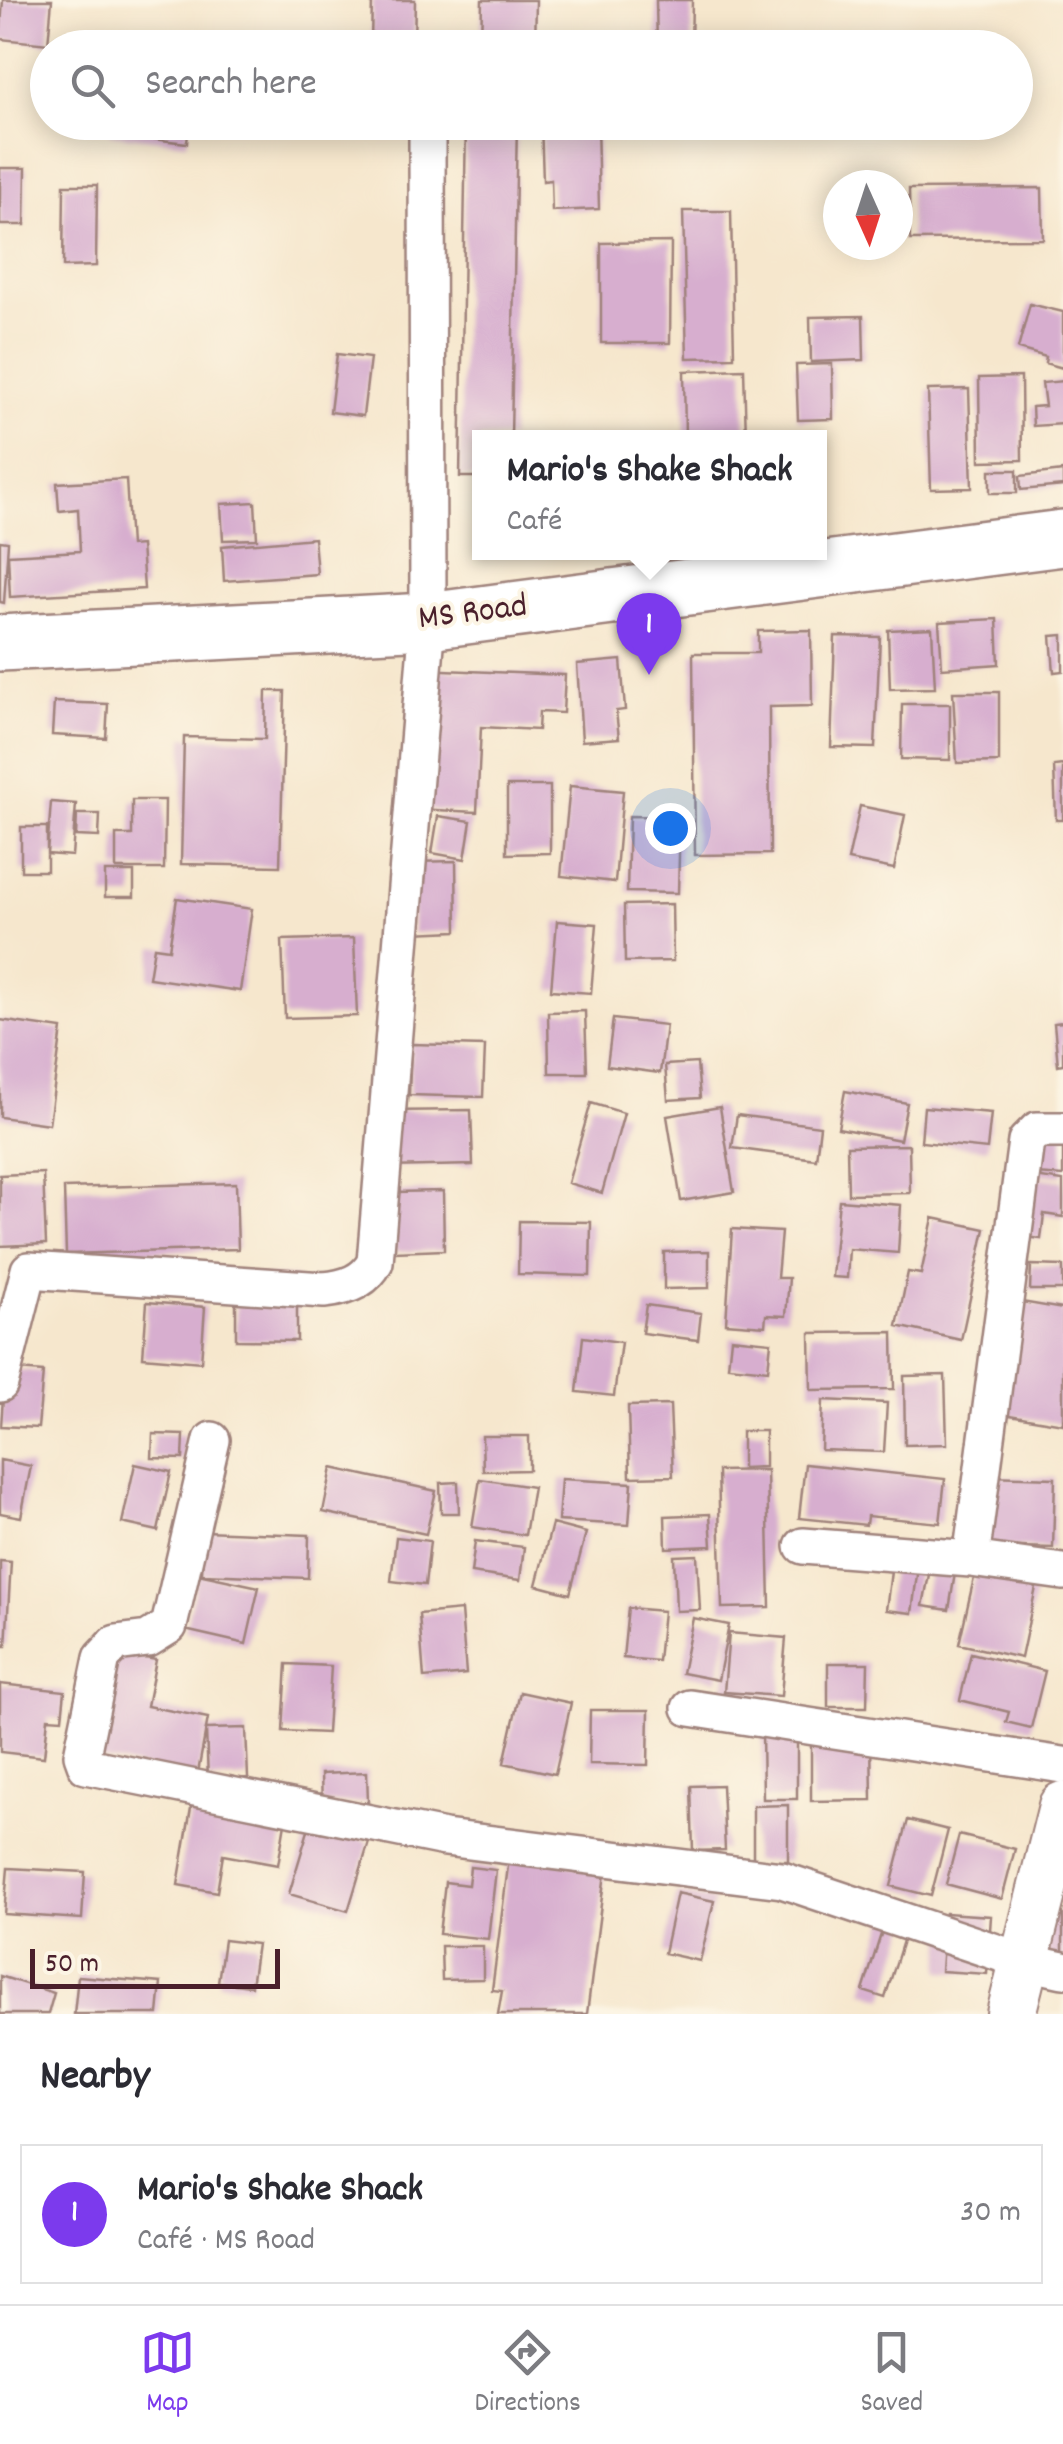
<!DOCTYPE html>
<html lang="en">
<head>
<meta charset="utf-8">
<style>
	body { margin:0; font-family:Dekko,sans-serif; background:#f7f7f7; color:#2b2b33 }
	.compass { position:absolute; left:823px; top:170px; width:90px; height:90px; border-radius:50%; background:#fff; box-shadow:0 5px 25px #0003; rotate:177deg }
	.scale { position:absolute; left:30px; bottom:25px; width:250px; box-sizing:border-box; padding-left:10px; border:5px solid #4a1f2b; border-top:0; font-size:28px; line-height:35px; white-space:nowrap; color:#4a1f2b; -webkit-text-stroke:8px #fcf5e5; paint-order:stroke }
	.you { position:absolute; left:670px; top:828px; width:35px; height:35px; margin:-25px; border:8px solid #fff; border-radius:50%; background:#1a73e8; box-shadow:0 0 0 15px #1a73e833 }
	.badge { display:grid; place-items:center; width:65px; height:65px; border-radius:50%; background:#7c3aed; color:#fff; font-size:32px; font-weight:700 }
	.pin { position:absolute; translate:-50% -82px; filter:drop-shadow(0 2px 5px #0008) }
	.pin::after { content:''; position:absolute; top:52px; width:35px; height:30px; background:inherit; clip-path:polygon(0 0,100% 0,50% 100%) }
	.popup { position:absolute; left:472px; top:430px; width:355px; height:130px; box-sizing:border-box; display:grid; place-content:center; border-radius:0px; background:#fff; filter:drop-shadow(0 2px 8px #0005); font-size:32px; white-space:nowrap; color:#7c7c81 }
	.popup b { font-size:38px; color:#2b2b33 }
	.popup::after { content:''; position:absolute; left:50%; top:100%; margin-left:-20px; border:20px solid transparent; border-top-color:#fff }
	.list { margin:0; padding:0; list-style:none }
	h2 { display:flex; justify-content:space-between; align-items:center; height:130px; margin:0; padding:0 40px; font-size:42px }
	h2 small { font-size:32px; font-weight:400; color:#7c7c81 }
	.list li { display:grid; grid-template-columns:65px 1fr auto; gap:30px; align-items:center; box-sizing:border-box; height:140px; margin:0 20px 20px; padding:0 20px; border:2px solid #e1e1e2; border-radius:0px }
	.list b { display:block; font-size:38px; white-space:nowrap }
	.list p { margin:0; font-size:32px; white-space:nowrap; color:#7c7c81 }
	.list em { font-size:32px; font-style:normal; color:#7c7c81 }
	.icon { flex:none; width:55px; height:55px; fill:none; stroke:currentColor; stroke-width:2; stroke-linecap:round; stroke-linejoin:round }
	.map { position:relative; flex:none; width:1063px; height:2014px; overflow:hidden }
	.search { position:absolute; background:#fff; box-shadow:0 5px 25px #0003; left:30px; right:30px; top:30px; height:110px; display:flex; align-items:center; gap:25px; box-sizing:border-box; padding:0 35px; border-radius:55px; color:#7c7c81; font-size:38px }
	.sheet { height:290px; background:#fff }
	nav { display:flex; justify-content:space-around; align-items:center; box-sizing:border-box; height:140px; border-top:2px solid #e1e1e2; background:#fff; font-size:28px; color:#7c7c81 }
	nav a { display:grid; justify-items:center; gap:5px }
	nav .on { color:#7c3aed }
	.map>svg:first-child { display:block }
	.building { fill:#d7aecf }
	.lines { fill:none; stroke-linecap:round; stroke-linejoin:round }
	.street-casing { stroke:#a0837c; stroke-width:40 }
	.secondary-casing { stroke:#a0837c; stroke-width:52 }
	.highway-casing { stroke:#a0837c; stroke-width:60 }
	.street { stroke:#fff; stroke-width:35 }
	.secondary { stroke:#fff; stroke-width:48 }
	.highway { stroke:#fff; stroke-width:55 }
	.labels { text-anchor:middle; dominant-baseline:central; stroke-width:8; stroke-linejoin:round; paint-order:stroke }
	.street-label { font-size:35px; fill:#4a1f2b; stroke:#fcf5e5 }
</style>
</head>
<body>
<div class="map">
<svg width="1063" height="2014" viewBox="0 0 1063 2014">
	<rect width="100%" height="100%" fill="#fcf5e5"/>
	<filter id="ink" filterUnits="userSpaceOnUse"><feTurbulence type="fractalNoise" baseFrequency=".01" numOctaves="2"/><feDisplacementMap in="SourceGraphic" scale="20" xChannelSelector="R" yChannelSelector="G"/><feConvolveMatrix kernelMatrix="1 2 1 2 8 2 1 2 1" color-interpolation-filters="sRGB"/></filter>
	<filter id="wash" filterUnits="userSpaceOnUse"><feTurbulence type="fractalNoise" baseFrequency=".0048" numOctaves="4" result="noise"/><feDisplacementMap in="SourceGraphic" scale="40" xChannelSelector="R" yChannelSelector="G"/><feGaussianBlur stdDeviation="2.25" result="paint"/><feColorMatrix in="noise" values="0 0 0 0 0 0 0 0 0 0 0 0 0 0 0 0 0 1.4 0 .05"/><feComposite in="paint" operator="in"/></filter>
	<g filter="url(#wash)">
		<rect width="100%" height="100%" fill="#f6e7cd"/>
		<g id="blocks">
			<path class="building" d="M3,0H52L48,44L0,39Z
				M372,0H415L414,43L371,42Z
				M482,0H536L535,48H481Z
				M656,0H692L691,48H657Z
				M121,35L199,44L198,48H119Z
				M110,122H189L187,143L109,134Z
				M466,122H517L511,438H479V477H460Z
				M541,122H597L599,209L552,211L551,180L543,181Z
				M0,168H26L25,225H0Z
				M64,185H97L96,266L63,267Z
				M1042,188L1043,239L910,240L909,189Z
				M683,211H731L734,357L687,358Z
				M671,242L670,343H601V243Z
				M1030,304L1063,312V368L1045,363L1046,357L1018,349Z
				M863,316L864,360L811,362L810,317Z
				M337,354L370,358L363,416L330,412Z
				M832,364L833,419L798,420L796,365Z
				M744,369L746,438H685L684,371Z
				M1021,377L1022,460L980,461L979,378Z
				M1063,381V424L1033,426L1032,407L1045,406L1042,383Z
				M969,389L972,488L931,489L928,390Z
				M990,470H1017V493H990Z
				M1063,471V486L1021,490L1020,476Z
				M126,479L130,546L141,545L144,589L10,597L8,555L80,551L78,509L59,511L57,483Z
				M255,502L257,539L223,540L221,504Z
				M314,538L317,574L224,581L222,546Z
				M0,541L8,542L4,603L0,602Z
				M997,619L999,664L942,668L939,622Z
				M932,628L935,688L890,689L888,630Z
				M811,630L812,706L769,707L770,854L695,855L693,653H758V631Z
				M1063,635V671L1054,672L1051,636Z
				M835,636L880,637L875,748L831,747Z
				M621,660L625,710L616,711L619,738L582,741L577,664Z
				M420,669L565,675L563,713L539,712L538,730L481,727L477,812L414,809Z
				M266,691H285L280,866L181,864L184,737L265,739Z
				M953,692H999V762L957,763Z
				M54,702L108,704L106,738L52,735Z
				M902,704H950V760L901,759Z
				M1063,765V820H1056L1054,766Z
				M507,786H550V853L507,854Z
				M570,786L623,791L615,882L561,876Z
				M132,800H165L164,869H116V835H132Z
				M51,802L76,804L72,856L47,854Z
				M860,806L905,815L894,869L848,860Z
				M77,814H100L99,837L76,836Z
				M438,816L471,821L465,859L432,853Z
				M629,816L680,817L678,893L627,892Z
				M21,827H47V871H21Z
				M456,861L457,931L413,933L412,862Z
				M105,872H134V897H105Z
				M177,898L252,909L240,991L149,978L154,947L169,949Z
				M672,904L673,961L625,962L624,905Z
				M557,921L597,924L591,993L551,990Z
				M354,938L357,1016L285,1018L282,940Z
				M585,1011L587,1073H549L548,1012Z
				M613,1019L666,1025L660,1073L607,1066Z
				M0,1020L62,1029L49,1124L0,1117Z
				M1063,1022V1064L1058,1065L1054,1023Z
				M411,1044L485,1046L483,1097L409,1095Z
				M697,1063L700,1098L668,1100L665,1065Z
				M845,1091L907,1103L900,1140L838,1128Z
				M591,1103L624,1113L602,1193L568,1183Z
				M720,1107L734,1192L681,1201L667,1116Z
				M924,1107L991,1113L987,1149L921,1142Z
				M471,1110L473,1165L386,1167L384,1111Z
				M737,1115L820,1126L816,1159L732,1148Z
				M1026,1127L1063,1131V1176L1022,1173Z
				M909,1145L910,1193L848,1194L847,1146Z
				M43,1173L46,1244L0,1246V1175Z
				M1014,1174L1063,1181V1217L1044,1214L1041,1239L1006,1234Z
				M236,1183L238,1249L66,1254L64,1188Z
				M443,1191L444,1250L395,1252L393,1192Z
				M839,1200L901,1205L898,1253L849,1249L847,1278L832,1277Z
				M933,1218L985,1229L961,1340L897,1326L908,1272L921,1274Z
				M519,1221L591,1222L590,1276L518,1274Z
				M732,1229L781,1232L777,1278H789L786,1316L766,1315L765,1326L726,1323Z
				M709,1251V1288L664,1289V1252Z
				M1031,1265L1063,1266V1290H1030Z
				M236,1276L297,1277V1341L236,1340Z
				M1016,1301L1063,1309V1424L997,1413Z
				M147,1302L205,1307L201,1362L143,1357Z
				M646,1305L701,1313L698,1340L642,1333Z
				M893,1332L894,1389L811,1390L810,1333Z
				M583,1337L621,1342L614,1396L577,1392Z
				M731,1338L771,1342L768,1370L728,1366Z
				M5,1369L43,1372L38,1428L1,1426Z
				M945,1375L947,1444L905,1445L904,1376Z
				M823,1400L887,1403L884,1452L821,1450Z
				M670,1405L673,1476L630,1477L628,1406Z
				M742,1431H765V1467L742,1468Z
				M153,1434L184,1435L183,1459L152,1458Z
				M482,1436H529V1470L483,1471Z
				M0,1460L31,1466L21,1517L0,1513Z
				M135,1464L171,1472L158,1531L122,1523Z
				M805,1464L945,1479L940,1523L867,1516L866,1525L799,1518Z
				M332,1468L436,1491L426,1534L323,1512Z
				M767,1470L770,1607L722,1608L718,1471Z
				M988,1476L1055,1478L1053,1548L987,1546Z
				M480,1479L533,1487L525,1535L472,1527Z
				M561,1479L632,1483L629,1525L558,1521Z
				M458,1482L459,1513H441L440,1483Z
				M710,1514L712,1546L666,1548L665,1516Z
				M552,1524L586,1533L570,1594L536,1585Z
				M204,1531L309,1535L308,1578L202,1574Z
				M396,1537L430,1541L425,1585L391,1581Z
				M475,1541L524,1547L520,1580L471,1573Z
				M697,1555L700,1610L676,1611L674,1556Z
				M893,1556L919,1559L912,1613L886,1610Z
				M0,1561L11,1562L6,1646H0Z
				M977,1565L1038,1578L1021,1658L959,1644Z
				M930,1569L955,1573L949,1610L923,1606Z
				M198,1574L259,1587L246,1644L185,1630Z
				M628,1608L663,1611L658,1661L623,1658Z
				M461,1610L466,1674L424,1678L419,1614Z
				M693,1618L729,1625L718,1680L682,1673Z
				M729,1633L786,1638L781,1696L724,1692Z
				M98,1649L156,1660L147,1706L208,1718L197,1778L78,1755Z
				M971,1653L1045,1671L1031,1728L1006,1722L1009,1712L960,1700Z
				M828,1663H868L867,1707H828Z
				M287,1664L331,1666L327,1733L283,1731Z
				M0,1684L65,1691L62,1719L48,1718L44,1757L0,1752Z
				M520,1692L571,1703L555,1774L504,1763Z
				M590,1710H649L648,1765L589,1764Z
				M246,1728L248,1778L208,1780L206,1729Z
				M762,1731H797V1799H763Z
				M871,1737L872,1800L811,1801V1738Z
				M367,1772L368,1802L322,1804L321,1774Z
				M722,1785L725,1850L693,1851L691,1786Z
				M194,1790L288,1805L278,1865L223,1855L217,1892L178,1885Z
				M788,1805V1861H753V1806Z
				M908,1820L948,1830L931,1896L891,1886Z
				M310,1824L369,1842L348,1911L289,1894Z
				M959,1835L1015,1849L1002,1899L946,1884Z
				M510,1851L605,1873L587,2014H498L502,1991L492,1990Z
				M470,1867L496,1870L488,1939L439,1934L445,1882L468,1885Z
				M8,1868L85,1872L82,1919L4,1914Z
				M677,1893L714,1901L700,1961L664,1953Z
				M889,1909L911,1915L885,1998L863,1991Z
				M1048,1910L1063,1915V1959L1035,1950Z
				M945,1913L991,1916L987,1974L941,1971Z
				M224,1940L257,1944L251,1986L218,1982Z
				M441,1946H483V1979L442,1980Z
				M0,1976L54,1993L48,2014H0Z
				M78,1976L161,1983L158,2014H74Z"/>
		</g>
	</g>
	<g filter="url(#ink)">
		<use href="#blocks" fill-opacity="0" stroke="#a0837c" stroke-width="2.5"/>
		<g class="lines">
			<defs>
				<path id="street" d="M0,1384L29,1270L324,1290C345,1288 365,1282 375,1262L428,621L427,129
					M212,1440L169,1626L148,1639L116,1643L102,1658L82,1755L86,1766L445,1838L782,1880L1026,1962L1063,1970
					M803,1546L971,1559L1063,1572
					M971,1559L1026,1141L1037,1130H1063
					M690,1708L1063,1765"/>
				<path id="secondary" d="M1011,2014L1063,1806"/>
				<path id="highway" d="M0,643L428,621L1063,538"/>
			</defs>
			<use href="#street" class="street-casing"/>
			<use href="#secondary" class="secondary-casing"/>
			<use href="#highway" class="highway-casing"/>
			<use href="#street" class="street"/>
			<use href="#secondary" class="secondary"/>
			<use href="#highway" class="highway"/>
		</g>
	</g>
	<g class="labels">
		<g class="street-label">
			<text transform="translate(473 614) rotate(-7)">MS Road</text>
		</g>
	</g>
</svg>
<svg class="compass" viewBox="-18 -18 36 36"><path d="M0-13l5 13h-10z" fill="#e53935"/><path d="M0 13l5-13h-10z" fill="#7c7c81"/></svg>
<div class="scale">50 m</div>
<div class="you"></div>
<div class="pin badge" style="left:649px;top:675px">1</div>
<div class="popup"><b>Mario's Shake Shack</b>Café</div>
<div class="search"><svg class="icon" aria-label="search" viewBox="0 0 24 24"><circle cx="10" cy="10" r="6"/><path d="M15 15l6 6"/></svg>Search here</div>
</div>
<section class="sheet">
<h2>Nearby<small></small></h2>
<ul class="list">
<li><span class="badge">1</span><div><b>Mario's Shake Shack</b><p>Café · MS Road</p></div><em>30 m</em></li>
</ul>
</section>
<nav>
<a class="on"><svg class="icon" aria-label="map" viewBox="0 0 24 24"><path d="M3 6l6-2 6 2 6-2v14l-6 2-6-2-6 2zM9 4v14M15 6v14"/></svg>Map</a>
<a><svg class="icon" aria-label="directions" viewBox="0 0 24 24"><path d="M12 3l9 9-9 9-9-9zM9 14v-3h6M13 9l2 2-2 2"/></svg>Directions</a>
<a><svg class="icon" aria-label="saved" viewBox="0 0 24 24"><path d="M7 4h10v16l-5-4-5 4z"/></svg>Saved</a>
</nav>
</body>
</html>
